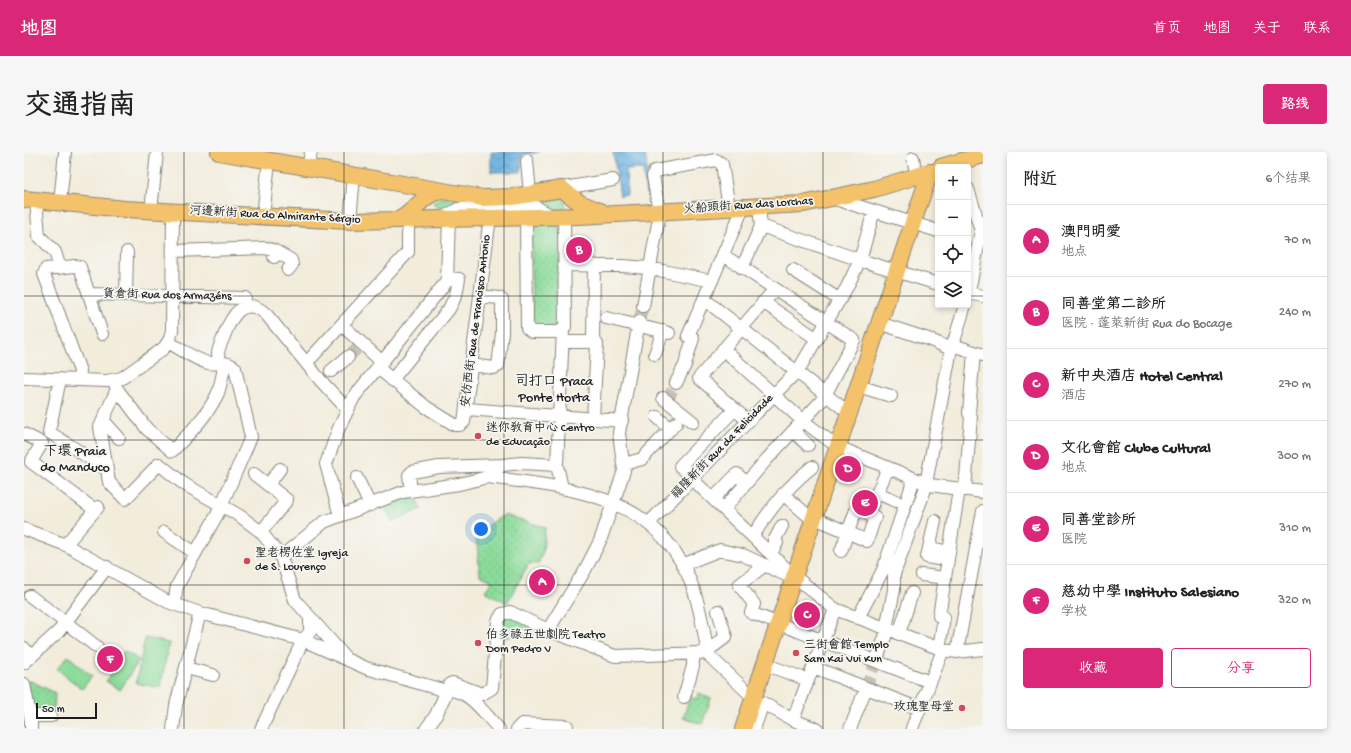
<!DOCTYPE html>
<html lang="zh">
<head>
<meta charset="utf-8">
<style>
	body { margin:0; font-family:"Gochi Hand","LXGW WenKai TC",sans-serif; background:#f6f6f6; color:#222 }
	.controls { position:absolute; right:12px; top:12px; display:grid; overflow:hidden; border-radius:4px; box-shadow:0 2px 6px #0003 }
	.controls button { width:36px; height:36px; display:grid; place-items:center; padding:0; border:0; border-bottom:1px solid #e0e0e0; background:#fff; color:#222; font:20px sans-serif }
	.scale { position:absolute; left:12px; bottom:10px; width:61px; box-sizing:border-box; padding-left:4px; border:2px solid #1c1c1c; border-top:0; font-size:11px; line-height:14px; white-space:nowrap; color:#1c1c1c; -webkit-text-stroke:3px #f6f6f2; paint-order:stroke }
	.you { position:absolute; left:457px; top:377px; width:14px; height:14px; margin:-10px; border:3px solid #fff; border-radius:50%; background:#1a73e8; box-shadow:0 0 0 6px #1a73e833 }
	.badge { display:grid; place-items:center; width:26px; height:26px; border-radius:50%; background:#db2777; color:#fff; font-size:13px; font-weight:700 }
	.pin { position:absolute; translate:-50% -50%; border:2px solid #fff; box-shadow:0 1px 4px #0006 }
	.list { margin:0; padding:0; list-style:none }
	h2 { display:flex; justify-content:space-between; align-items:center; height:52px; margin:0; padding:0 16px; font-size:17px }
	h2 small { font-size:13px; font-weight:400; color:#767676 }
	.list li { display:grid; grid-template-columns:26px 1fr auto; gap:12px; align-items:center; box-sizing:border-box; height:72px; padding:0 16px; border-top:1px solid #e0e0e0 }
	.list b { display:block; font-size:15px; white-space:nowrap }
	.list p { margin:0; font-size:13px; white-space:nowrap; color:#767676 }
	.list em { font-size:13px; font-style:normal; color:#767676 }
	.actions { display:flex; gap:8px; padding:12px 16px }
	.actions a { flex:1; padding:9px 0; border:1px solid #db2777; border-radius:4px; text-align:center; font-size:14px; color:#db2777 }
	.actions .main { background:#db2777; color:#fff }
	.icon { flex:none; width:22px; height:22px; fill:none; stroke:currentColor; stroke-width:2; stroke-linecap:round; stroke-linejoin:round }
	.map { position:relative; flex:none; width:959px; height:577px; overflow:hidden; border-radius:4px }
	header { display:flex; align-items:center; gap:24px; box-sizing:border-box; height:56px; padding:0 20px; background:#db2777; color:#fff }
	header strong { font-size:19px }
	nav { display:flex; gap:22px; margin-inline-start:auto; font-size:14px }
	.intro { display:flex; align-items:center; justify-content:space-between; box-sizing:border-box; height:96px; padding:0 24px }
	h1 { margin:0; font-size:28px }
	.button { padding:10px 18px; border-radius:4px; background:#db2777; color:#fff; font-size:14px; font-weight:700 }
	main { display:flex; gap:24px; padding:0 24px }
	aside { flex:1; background:#fff; border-radius:4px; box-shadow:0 2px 6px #0003 }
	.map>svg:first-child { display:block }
	.grass { fill:#8bdb9a; stroke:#547c5b }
	.park { fill:url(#park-dots); stroke:#547c5b }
	.water { fill:url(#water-waves); stroke:#43667e }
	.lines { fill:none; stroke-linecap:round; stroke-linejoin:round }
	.minor-tunnel { stroke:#c7c2b5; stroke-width:12; stroke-dasharray:12 6; stroke-linecap:butt }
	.minor-casing { stroke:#87847c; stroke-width:14 }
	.major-casing { stroke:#87847c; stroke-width:18 }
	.minor { stroke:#fff; stroke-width:12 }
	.major { stroke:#f3c26a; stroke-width:16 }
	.grid { fill:none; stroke:#1c1c1c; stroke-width:1; stroke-opacity:0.55 }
	.poi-dot { fill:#d1495b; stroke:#f6f6f2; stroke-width:1.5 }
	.labels { text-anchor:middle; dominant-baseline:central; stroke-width:3.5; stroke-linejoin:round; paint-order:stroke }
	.street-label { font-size:12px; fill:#1c1c1c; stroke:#f6f6f2 }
	.poi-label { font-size:12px; fill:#1c1c1c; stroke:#f6f6f2; text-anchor:start }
	.quarter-label { font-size:14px; fill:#1c1c1c; stroke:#f6f6f2 }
</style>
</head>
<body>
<header>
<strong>地图</strong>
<nav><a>首页</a><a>地图</a><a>关于</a><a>联系</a></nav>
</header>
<div class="intro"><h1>交通指南</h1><a class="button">路线</a></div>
<main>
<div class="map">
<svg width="959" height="577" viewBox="0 0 959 577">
	<defs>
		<pattern id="park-dots" width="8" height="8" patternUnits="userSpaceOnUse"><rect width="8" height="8" fill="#8bdb9a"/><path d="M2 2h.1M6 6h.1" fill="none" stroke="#77bb84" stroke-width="1.8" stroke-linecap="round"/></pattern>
		<pattern id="water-waves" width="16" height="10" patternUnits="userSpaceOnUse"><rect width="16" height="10" fill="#6ab1e1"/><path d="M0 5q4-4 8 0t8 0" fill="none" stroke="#568fb6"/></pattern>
	</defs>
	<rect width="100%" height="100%" fill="#f6f6f2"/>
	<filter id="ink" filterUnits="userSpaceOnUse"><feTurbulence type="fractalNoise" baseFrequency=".025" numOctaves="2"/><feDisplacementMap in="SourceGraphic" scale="8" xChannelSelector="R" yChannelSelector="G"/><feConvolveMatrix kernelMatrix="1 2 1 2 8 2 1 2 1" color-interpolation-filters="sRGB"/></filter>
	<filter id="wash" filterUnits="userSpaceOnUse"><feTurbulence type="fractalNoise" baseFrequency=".012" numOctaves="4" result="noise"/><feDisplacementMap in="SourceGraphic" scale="16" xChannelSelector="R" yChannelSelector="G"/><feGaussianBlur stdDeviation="0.9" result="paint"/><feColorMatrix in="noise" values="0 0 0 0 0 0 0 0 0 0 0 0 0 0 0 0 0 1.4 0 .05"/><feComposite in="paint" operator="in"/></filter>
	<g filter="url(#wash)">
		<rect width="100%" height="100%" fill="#f2ecdb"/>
		<path class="grass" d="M539,45L542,54L536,59L439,49L423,58L413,55L409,51L415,46Z
			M390,342L397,357L368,370L361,355Z
			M121,486L145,491L136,536L112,531Z
			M100,499L115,508L96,538L82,529Z
			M44,504L68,524L58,537L33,517Z"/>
		<path class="park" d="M512,72H533L536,76V169L531,175H511L508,169L507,75Z
			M480,363L521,375L519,399L514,412L505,411L483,451L461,439L468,429L456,423L453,393L450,382Z
			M483,463L522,480L475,486L476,470Z
			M7,529L31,541L30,562H7L1,530Z
			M675,541L687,546L678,572L659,566L666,545L673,547Z"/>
		<path class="water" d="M467,0H515L498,3L497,20H467Z
			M589,0H621L626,41L622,42L619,17L602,18L603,43L596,44Z"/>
	</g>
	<g filter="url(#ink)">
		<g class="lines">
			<path class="minor-tunnel" d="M615,170L619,154
				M324,205L338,192
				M643,249L652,231
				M842,536L852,509"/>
			<defs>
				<path id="minor" d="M889,6L893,24
					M503,9L506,42
					M284,15L287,0
					M533,37L589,28
					M944,37L957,79L944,144
					M808,46L914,79
					M12,48L15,84L31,100L36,116
					M36,51L41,0
					M127,59L133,0
					M635,60L629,24L631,19L692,8L698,12L705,56
					M502,64L503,176L508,180H535L541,175L540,64
					M239,65L245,9
					M416,67L434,57L512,55L528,64
					M326,69L330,23
					M737,74L836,108L914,132
					M149,99L242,96L251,99L250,105
					M251,99L267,108L268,113L264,118
					M699,103L830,188L799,247L743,307L700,357
					M540,113L598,114L625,116L688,129
					M718,116L737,74L735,55
					M769,118L816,148
					M944,141L959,144
					M65,142L221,146
					M102,143L103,100
					M680,147L825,261
					M739,150L793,187
					M619,154L636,60
					M582,166L645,181
					M855,171L904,187L927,197
					M318,173L358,210
					M144,190C157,197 170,207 184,211C194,213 203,208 211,216L227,285L194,361L153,434L151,446L148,451
					M539,190H570L573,192L569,267
					M569,190L570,113
					M929,193L959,203
					M699,197L779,269L814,295L906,333L959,340
					M631,202L639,179
					M288,205L384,100V67
					M198,211C196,208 194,206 194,202C194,196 198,190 200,184C207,165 219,142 242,162L297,229L324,258
					M448,213L470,216L474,214L478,181V148L475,146L456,144
					M354,216L402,255L431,273H436L440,270L466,65
					M307,219L324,205
					M0,226L83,229L98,226L140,196L146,187L148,178L149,60
					M36,227L25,280L82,317
					M55,228L56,219L20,122L22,117L51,114L56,115L78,182
					M368,228L425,157L432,143L435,127L423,126
					M91,231L93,237L123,277L148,299C165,282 184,263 194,241C197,232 199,220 201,211
					M652,231L661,213L669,186L664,184L719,56
					M834,234L867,244
					M93,237L76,275L85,330L101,347L135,312L160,332L216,364L237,380L257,405L271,448L320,504
					M639,246L669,270
					M443,257L598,269
					M633,265L647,277
					M79,268L95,286
					M724,269L675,226L751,137
					M769,279L784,293
					M0,282L14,289
					M18,291L7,310L71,358
					M600,312L618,307L652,271
					M230,322L263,348L237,380
					M464,325C548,336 637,343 669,436C676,455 679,476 683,496L682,501
					M333,326L346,353
					M669,326L656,314L711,257
					M668,327L770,424L811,457L919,498L933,500L959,497
					M902,332L927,197L929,193L941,153
					M244,333L256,317
					M538,336L533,313L539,178
					M941,337L947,265L945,261L950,200
					M387,339L385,323L388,320L415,315L478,313
					M853,341L872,349
					M759,342L789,368
					M689,347L713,322L722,331
					M844,362L864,316
					M316,364L302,312L314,278L330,245L423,129L425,66
					M790,366C808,373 825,381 843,389L851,365L832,358L817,399
					M911,369L905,396L925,400
					M625,371L775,217L823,135L836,108L850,59
					M0,377L42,393L144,450L176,461L279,488L342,516L419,538C444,535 459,560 475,577
					M140,380L171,401
					M729,384C745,358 764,334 788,315
					M41,393L74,355
					M905,396L903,405L914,407L916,398
					M747,401L753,391L750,389L758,374
					M257,405L300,370L379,340L435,332L464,325L478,313L498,311L533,313
					M658,413L696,398L719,403L766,425
					M741,413L715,433L730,452L727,461L906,530
					M898,423L921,426
					M6,444L41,470
					M834,466L859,418L890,327
					M41,470L73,495
					M862,476L870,438V422L903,332
					M524,478L561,418L576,389L600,319L595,281L615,170
					M875,482L888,441
					M0,496L4,501
					M915,497L920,465L915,464L935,337
					M683,499L702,485L694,459
					M933,500L959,359
					M852,509L864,477
					M0,511L35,479L83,415
					M740,512L784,528
					M789,515L896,557
					M162,516L189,523
					M0,532L7,569V577
					M660,545L669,514V501
					M6,564H27
					M769,568L811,457
					M888,576L919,498
					M149,577L152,553L176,461
					M237,577L279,488L286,480V467
					M402,577L412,563L426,532L429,531L458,542L468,536L474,469L478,462L486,460L524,478L591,504L682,501L729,545
					M493,577L498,572L543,574
					M730,577L739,551L769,568L793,577
					M826,577L842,536"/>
				<path id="major" d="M195,0L459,46L488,45L538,37L556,51L578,60
					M917,15L959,3
					M0,47L101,57L326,69L555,64L779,52L850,37L906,20H914
					M374,68C391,61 398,41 418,39
					M719,577L906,20"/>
			</defs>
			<use href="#minor" class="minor-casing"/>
			<use href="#major" class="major-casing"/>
			<use href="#minor" class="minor"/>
			<use href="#major" class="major"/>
		</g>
	</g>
	<path class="grid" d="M160,0V577M320,0V577M480,0V577M639,0V577M799,0V577M0,144H914M944,144H959M0,288H959M0,433H959"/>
	<g class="poi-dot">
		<circle cx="454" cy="284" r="4"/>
		<circle cx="223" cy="409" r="4"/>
		<circle cx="454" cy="491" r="4"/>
		<circle cx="772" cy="501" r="4"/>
		<circle cx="938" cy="556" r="4"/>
	</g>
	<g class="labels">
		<g class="street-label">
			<text transform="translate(724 54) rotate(-4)">火船頭街 Rua das Lorchas</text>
			<text transform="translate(251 64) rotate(3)">河邊新街 Rua do Almirante Sérgio</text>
			<text transform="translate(143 144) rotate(1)">貨倉街 Rua dos Armazéns</text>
			<text transform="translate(453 169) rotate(-83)">安仿西街 Rua de Francisco Antonio</text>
			<text transform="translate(699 295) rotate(-46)">福隆新街 Rua da Felicidade</text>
		</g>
		<g class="poi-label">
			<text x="462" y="277">迷你教育中心 Centro<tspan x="462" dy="14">de Educação</tspan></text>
			<text x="231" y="402">聖老楞佐堂 Igreja<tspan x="231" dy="14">de S. Lourenço</tspan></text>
			<text x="462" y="484">伯多祿五世劇院 Teatro<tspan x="462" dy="14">Dom Pedro V</tspan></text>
			<text x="780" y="494">三街會館 Templo<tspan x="780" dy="14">Sam Kai Vui Kun</tspan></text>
			<text x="930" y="556" text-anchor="end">玫瑰聖母堂</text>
		</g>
		<g class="quarter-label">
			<text x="530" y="230">司打口 Praca<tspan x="530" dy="16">Ponte Horta</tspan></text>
			<text x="51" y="300">下環 Praia<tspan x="51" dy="16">do Manduco</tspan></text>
		</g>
	</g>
</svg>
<div class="controls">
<button>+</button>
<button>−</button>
<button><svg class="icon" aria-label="locate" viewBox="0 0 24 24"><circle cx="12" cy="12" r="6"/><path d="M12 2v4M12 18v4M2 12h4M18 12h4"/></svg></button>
<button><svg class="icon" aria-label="layers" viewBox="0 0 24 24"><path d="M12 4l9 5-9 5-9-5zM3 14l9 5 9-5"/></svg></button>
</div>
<div class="scale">50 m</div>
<div class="you"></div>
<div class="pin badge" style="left:518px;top:430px">A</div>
<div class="pin badge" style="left:555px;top:98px">B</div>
<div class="pin badge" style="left:783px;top:463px">C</div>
<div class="pin badge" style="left:824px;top:317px">D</div>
<div class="pin badge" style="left:841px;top:351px">E</div>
<div class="pin badge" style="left:86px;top:507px">F</div>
</div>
<aside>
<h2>附近<small>6个结果</small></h2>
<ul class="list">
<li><span class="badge">A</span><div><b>澳門明愛</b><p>地点</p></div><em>70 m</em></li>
<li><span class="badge">B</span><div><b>同善堂第二診所</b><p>医院 · 蓬萊新街 Rua do Bocage</p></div><em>240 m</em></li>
<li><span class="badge">C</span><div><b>新中央酒店 Hotel Central</b><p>酒店</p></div><em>270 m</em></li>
<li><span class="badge">D</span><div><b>文化會館 Clube Cultural</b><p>地点</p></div><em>300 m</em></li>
<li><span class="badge">E</span><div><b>同善堂診所</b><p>医院</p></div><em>310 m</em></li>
<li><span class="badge">F</span><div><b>慈幼中學 Instituto Salesiano</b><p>学校</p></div><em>320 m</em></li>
</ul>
<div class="actions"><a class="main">收藏</a><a>分享</a></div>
</aside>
</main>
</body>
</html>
